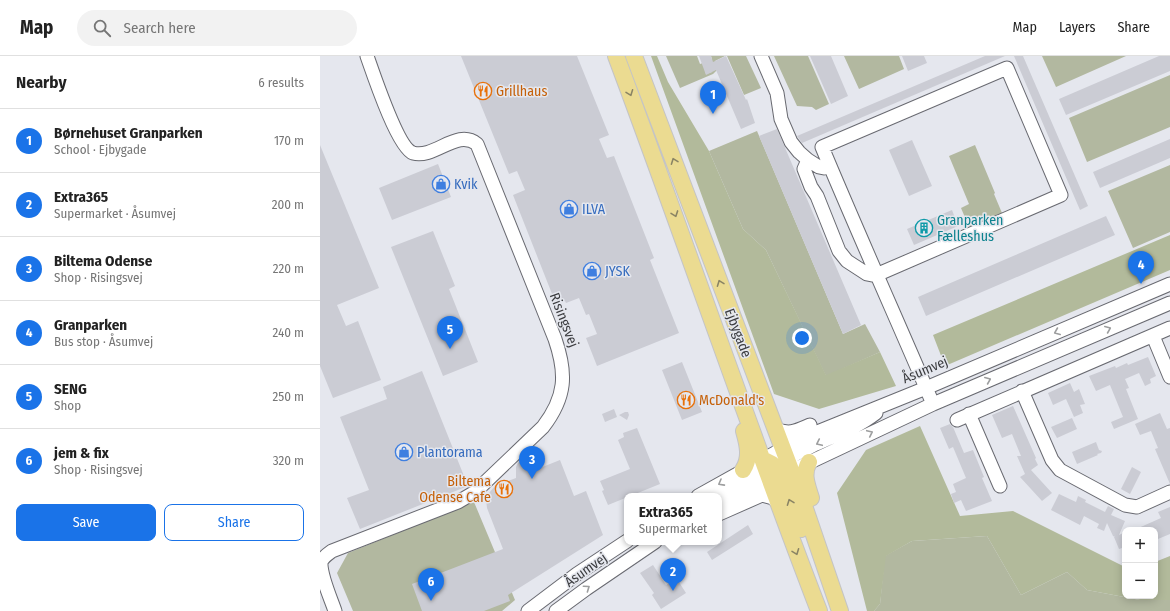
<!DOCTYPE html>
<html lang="en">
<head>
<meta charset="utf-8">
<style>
	body { margin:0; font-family:"Fira Sans Condensed",sans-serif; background:#f2f2f2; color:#222 }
	.controls { position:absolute; right:12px; bottom:12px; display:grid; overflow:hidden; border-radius:8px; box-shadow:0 2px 10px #0003 }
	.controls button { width:36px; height:36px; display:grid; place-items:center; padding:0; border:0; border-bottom:1px solid #e0e0e0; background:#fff; color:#222; font:20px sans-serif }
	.you { position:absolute; left:482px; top:282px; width:14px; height:14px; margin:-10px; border:3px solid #fff; border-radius:50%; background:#1a73e8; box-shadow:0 0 0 6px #1a73e833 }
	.badge { display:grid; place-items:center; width:26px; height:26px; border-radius:50%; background:#1a73e8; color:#fff; font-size:13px; font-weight:700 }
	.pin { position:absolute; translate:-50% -33px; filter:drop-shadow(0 1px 2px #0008) }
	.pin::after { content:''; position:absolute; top:21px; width:14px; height:12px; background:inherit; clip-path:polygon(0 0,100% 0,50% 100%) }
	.popup { position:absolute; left:304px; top:437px; width:98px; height:52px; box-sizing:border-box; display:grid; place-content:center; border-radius:8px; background:#fff; filter:drop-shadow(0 1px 3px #0005); font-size:13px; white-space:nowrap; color:#767676 }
	.popup b { font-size:15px; color:#222 }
	.popup::after { content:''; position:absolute; left:50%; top:100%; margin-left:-8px; border:8px solid transparent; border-top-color:#fff }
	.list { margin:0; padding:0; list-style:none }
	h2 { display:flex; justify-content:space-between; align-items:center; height:52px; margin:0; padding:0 16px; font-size:17px }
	h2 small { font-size:13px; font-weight:400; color:#767676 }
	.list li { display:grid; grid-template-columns:26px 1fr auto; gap:12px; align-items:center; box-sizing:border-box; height:64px; padding:0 16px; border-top:1px solid #e0e0e0 }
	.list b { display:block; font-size:15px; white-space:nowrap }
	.list p { margin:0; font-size:13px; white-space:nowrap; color:#767676 }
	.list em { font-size:13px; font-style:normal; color:#767676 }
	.actions { display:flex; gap:8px; padding:12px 16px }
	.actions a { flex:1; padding:9px 0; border:1px solid #1a73e8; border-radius:8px; text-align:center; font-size:14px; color:#1a73e8 }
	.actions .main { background:#1a73e8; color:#fff }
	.icon { flex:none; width:22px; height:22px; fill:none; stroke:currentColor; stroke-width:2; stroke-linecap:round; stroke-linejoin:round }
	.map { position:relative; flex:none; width:850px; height:555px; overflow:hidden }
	header { display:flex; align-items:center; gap:24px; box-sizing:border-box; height:56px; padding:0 20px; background:#fff; border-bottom:1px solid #e0e0e0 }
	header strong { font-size:19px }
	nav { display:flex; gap:22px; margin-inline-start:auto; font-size:14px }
	.search { width:280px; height:36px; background:#f2f2f2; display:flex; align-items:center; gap:10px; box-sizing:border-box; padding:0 14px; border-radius:22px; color:#767676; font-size:15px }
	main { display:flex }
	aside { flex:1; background:#fff }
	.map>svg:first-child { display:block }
	.green { fill:#b2b8a0 }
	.forest { fill:#b2ba9b }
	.building { fill:#cbccd4 }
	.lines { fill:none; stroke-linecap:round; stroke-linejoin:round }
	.minor-casing { stroke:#696a71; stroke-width:15 }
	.major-casing { stroke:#c4c4c5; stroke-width:18 }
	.minor { stroke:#fff; stroke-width:13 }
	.major { stroke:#ebdb91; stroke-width:16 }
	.oneway { stroke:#8a8464 }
	.oneway2 { stroke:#9d9e9f }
	.labels { text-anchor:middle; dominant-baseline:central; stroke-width:3; stroke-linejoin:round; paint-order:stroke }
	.food-label { font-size:14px; fill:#c56008; stroke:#e5e7ee; text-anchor:start }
	.shop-label { font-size:14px; fill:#366cbe; stroke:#e5e7ee; text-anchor:start }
	.culture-label { font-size:14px; fill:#0d838f; stroke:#e5e7ee; text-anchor:start }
	.street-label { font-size:14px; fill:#3b3c3f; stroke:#e5e7ee }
</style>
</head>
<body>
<header>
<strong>Map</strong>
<div class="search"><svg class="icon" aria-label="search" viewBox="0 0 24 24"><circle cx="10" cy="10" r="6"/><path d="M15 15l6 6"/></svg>Search here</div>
<nav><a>Map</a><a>Layers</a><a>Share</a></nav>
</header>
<main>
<aside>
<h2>Nearby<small>6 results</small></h2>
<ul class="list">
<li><span class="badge">1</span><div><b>Børnehuset Granparken</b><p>School · Ejbygade</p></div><em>170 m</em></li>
<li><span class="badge">2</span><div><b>Extra365</b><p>Supermarket · Åsumvej</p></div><em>200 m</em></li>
<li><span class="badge">3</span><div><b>Biltema Odense</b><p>Shop · Risingsvej</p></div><em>220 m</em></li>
<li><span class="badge">4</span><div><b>Granparken</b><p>Bus stop · Åsumvej</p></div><em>240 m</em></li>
<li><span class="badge">5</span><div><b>SENG</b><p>Shop</p></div><em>250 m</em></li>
<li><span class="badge">6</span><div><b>jem &amp; fix</b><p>Shop · Risingsvej</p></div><em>320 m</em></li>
</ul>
<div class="actions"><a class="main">Save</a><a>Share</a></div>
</aside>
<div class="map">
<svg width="850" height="555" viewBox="0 0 850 555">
	<rect width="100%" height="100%" fill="#e5e7ee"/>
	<path class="green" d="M346,0H377L380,8L383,7L386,18L392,16L388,6L387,5L392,3L391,0H405L395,5L398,13L393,18L360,32Z
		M407,0H426L441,32L424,39Z
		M454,0H488L509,48L496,54L492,51L477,50Z
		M524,0H579L584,13L539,33Z
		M722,0H806L736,31Z
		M850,19V71L767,106L749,62Z
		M437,75L523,278L545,268L560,296L506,320L446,194L423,173L389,95Z
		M655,89L675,137L674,138L682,157L649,171L641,152L649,148L629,100Z
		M850,109V176L813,192L788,135Z
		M154,446L195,544L182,555H33L17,517L28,497Z
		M667,480L701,539L747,516L767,534L820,544H850V555H554L560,548L565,500L592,485Z"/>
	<path class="forest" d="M331,0H337L348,26L389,95L423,173L446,194L506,319L560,296L576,330L499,353L454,338Z
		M850,179V214L625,310L613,279Z
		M600,370L640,460L693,455L805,511V540H835V506L850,500V544H820L767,534L747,516L701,539L667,480L592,485L566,500L560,548L554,555H547L517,437L546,394Z"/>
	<path class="building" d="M141,0H257L289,79L279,83L287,102L294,100L334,202L330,204L359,277L277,310L266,282L277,278L269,258L266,259L259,242L246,247L245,245L236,248L193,139L205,134L197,115L189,118Z
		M379,0H391L393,6L406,0L426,44L427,43L435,67L421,73L396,14L386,19Z
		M490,0H511L528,40L511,48Z
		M582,0H604L607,7L588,15Z
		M665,0H685L482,87L477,80Z
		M694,0H703L768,150L760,154Z
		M839,0H850V15L746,59L739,43Z
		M457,73L541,269L523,278L439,80Z
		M850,83V102L780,132L773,116Z
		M592,84L612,130L589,140L569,94Z
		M0,89L59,232L17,249L26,270L38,265L61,324L13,342L0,310Z
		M118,108L131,141L72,164L59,132Z
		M632,154L638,170L594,189L587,173Z
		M786,160L795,179L606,260L598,241Z
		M113,175L135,230L129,233L158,306L123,320L71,191Z
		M828,301L836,320L830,323L831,327L825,330L819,317L805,323L809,332L806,333L818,363L794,373L791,366L803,361L790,329L776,335L769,320L795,310L796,312L807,307L808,309Z
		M362,306L382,356L362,364L342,314Z
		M102,315L148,430L40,473L27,442L49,434L20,361L67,343L63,331Z
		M750,327L754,336L759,333L765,348L760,349L763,357L754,361L746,343L733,349L728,337Z
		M693,350L716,402L715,403L718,409L711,414L732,437L722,445L700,421L705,418L697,400H701L692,378L682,382L672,359Z
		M294,353L297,361L285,366L282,358Z
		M305,356H308L309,359L307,364L299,359Z
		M840,357L847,373L850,372V428L835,393L838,392L831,375L820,379L815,368Z
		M752,362L757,373L737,382L731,371Z
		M630,368L633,371L644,397L653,394L664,421L662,422L672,445L646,455L641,444L634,447L631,438L636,436L633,428L646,422L633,391L629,393L620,372Z
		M317,372L340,428L288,449L282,435L284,434L280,425L310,413L298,384L304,381L303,377Z
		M776,386L779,394L782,395L781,397L777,398L778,399L757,408L752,396Z
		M203,403L214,404L220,412L240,404L254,440L266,435L283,479L188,539L190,545L164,555H102L92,528L183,493L167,452L166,444L169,437L175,430L196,422V411L198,407Z
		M812,411L821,416L810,438L801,433Z
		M739,438L756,446L758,440L766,444L765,446L785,456L788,450L794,453L791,459L805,465L799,479L805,476V491L799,493L794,481H795L793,480L787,467L784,475L777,472L779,468L764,460L760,469L731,454Z
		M850,451V478L838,483L835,474H814L841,462L838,456Z
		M428,469L433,478L392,504L387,496Z
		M333,509L346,529L357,523L366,537L341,553L332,539L334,537L320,517Z"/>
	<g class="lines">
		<defs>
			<path id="minor" d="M441,0L457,37L461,63L471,86L479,96L488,104L499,111L504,112L510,110
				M488,104L484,113L491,131L497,140L519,195L527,205L547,218L552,219L563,216L741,139L687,12L502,91C538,177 576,262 613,348
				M833,280L850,321
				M702,335L732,404L740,414L805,449L817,451L850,436
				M649,358L680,430
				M637,364L850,272
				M455,373C470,379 476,375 490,369
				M459,409C469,401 481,395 492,390C514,380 537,372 556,357
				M378,440L480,383L606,332L850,228
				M399,440L427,423L446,414L453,407
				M399,449L613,348L850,247
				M399,458L442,439L453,442L457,446
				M15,555C11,543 0,519 1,506C3,501 8,498 12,495L138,446L155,436L223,371C246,341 247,318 235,283L157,88C137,72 115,103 93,97C78,92 53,17 47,0
				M208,555L257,518L307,485
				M236,555L266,533L335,486"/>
			<path id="major" d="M296,0C365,184 428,371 499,555
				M314,0L479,435L520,555
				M444,404L452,408L460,419L481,473
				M489,406C482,418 487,429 491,442
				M423,414C431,402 428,389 424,375"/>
		</defs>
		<use href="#minor" class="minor-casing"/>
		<use href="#major" class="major-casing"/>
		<use href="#minor" class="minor"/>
		<use href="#major" class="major"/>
	</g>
	<defs><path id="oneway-chevron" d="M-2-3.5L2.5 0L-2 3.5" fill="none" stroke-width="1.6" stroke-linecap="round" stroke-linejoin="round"/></defs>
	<g class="oneway">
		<use href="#oneway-chevron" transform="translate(310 37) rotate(69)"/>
		<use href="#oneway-chevron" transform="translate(354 105) rotate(-111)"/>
		<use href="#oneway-chevron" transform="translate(355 158) rotate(70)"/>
		<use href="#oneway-chevron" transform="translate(400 227) rotate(-111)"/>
		<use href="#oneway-chevron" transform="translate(470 446) rotate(-111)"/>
		<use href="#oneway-chevron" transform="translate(476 496) rotate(69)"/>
	</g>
	<g class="oneway2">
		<use href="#oneway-chevron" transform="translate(788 273) rotate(-23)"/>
		<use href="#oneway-chevron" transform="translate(737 276) rotate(157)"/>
		<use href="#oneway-chevron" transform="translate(668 324) rotate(-23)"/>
		<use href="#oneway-chevron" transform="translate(550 377) rotate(-25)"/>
		<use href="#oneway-chevron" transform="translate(499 387) rotate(155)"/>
		<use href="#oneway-chevron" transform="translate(401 427) rotate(151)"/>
		<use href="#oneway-chevron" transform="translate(267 532) rotate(-35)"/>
	</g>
	<defs>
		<symbol id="restaurant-ring" viewBox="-11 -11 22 22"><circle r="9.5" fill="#e5e7ee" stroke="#e8710a" stroke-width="1.5"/><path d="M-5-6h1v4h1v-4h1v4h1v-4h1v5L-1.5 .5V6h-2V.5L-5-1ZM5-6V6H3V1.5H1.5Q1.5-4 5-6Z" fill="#e8710a"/></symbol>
		<symbol id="shop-ring" viewBox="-11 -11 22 22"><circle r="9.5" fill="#e5e7ee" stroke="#3f7fe0" stroke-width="1.5"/><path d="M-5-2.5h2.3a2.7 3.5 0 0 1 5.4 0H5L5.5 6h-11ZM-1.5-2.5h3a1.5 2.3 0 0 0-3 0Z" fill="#3f7fe0"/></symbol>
		<symbol id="building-ring" viewBox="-11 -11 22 22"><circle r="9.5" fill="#e5e7ee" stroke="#0f9aa8" stroke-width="1.5"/><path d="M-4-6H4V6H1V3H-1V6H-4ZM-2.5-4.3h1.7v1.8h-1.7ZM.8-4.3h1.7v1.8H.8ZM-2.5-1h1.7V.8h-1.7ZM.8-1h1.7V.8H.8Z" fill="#0f9aa8"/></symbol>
	</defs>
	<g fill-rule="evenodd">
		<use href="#restaurant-ring" x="153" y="25" width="20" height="20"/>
		<use href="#shop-ring" x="111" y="118" width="20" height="20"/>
		<use href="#shop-ring" x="239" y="143" width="20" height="20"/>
		<use href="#building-ring" x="594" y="162" width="20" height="20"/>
		<use href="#shop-ring" x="262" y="205" width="20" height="20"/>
		<use href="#restaurant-ring" x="356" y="334" width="20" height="20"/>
		<use href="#shop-ring" x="74" y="386" width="20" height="20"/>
		<use href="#restaurant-ring" x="174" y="423" width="20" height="20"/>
	</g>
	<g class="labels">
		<g class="food-label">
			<text x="176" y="35">Grillhaus</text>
			<text x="379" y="344">McDonald's</text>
			<text x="171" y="425" text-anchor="end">Biltema<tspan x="171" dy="16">Odense Cafe</tspan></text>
		</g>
		<g class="shop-label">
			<text x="134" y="128">Kvik</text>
			<text x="262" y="153">ILVA</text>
			<text x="285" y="215">JYSK</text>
			<text x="97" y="396">Plantorama</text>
		</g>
		<g class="culture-label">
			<text x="617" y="164">Granparken<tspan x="617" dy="16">Fælleshus</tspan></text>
		</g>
		<g class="street-label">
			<text transform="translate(244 264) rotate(69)">Risingsvej</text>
			<text transform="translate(418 277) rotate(69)">Ejbygade</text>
			<text transform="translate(605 314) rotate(-23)">Åsumvej</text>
			<text transform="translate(266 514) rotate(-35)">Åsumvej</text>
		</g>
	</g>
</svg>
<div class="controls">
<button>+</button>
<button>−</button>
</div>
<div class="you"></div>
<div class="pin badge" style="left:393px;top:58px">1</div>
<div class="pin badge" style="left:353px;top:535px">2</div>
<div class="popup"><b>Extra365</b>Supermarket</div>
<div class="pin badge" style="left:212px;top:423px">3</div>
<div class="pin badge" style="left:821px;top:228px">4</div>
<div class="pin badge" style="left:130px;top:293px">5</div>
<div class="pin badge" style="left:111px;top:545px">6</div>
</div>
</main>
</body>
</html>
